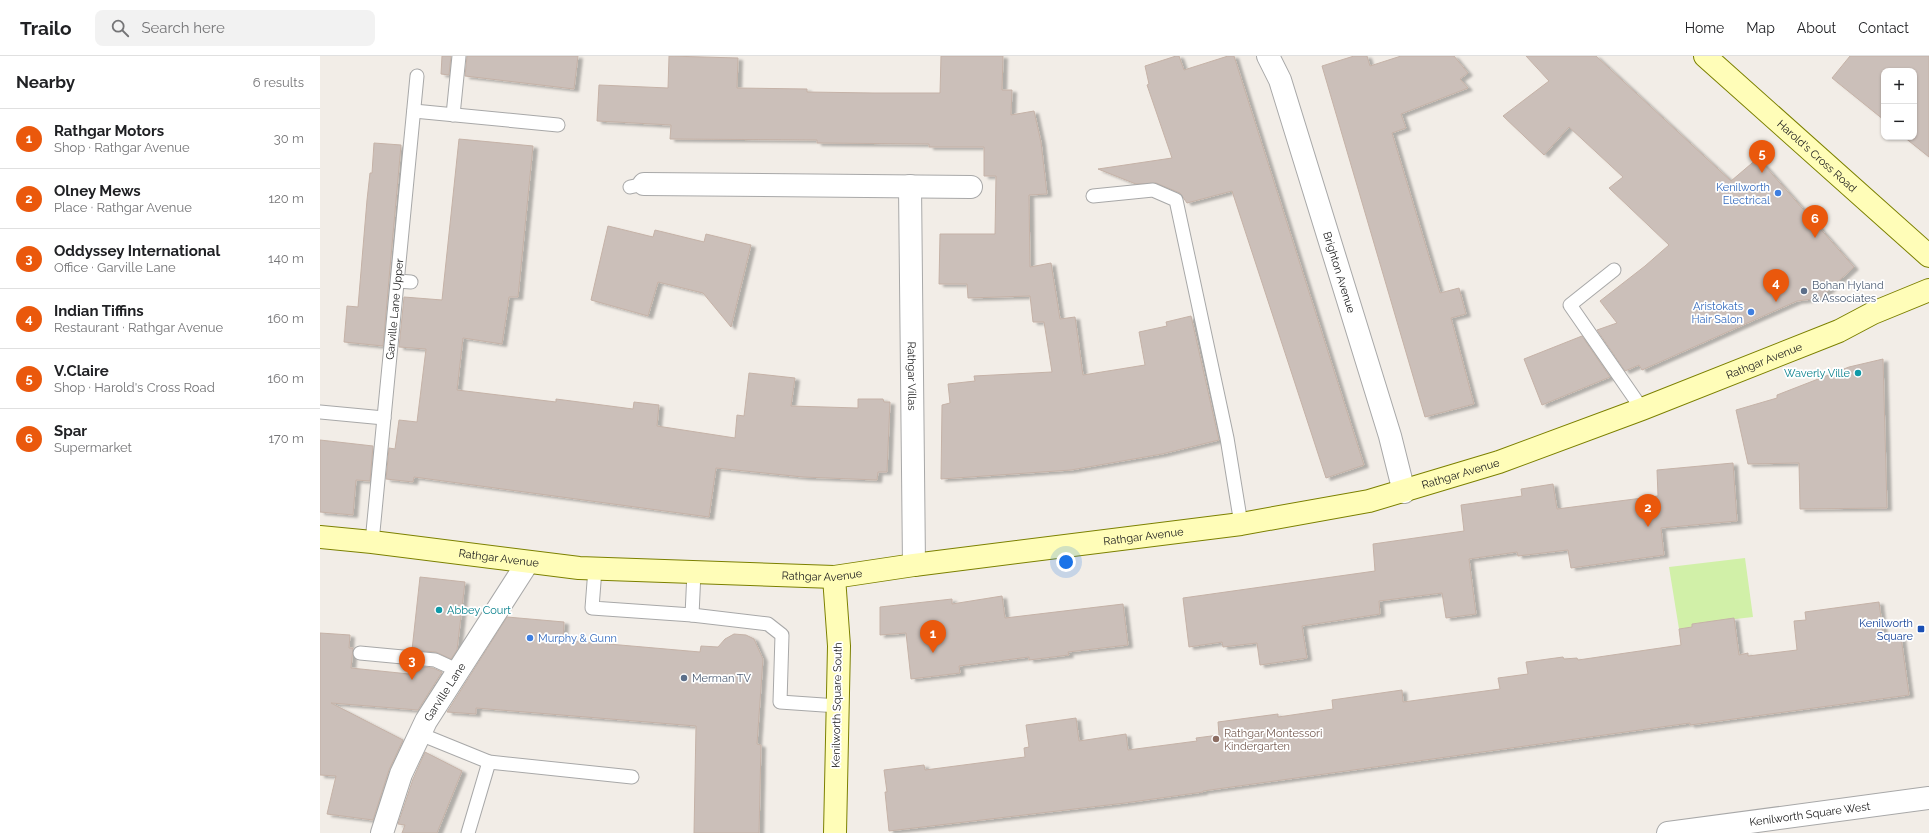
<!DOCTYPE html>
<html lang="en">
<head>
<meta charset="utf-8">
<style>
	body { margin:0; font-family:Raleway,sans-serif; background:#f2f2f2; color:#202124 }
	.controls { position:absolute; right:12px; top:12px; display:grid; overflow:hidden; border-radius:8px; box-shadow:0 1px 3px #0004 }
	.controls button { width:36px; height:36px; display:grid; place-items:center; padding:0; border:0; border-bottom:1px solid #e0e0e0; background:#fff; color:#202124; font:20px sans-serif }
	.you { position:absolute; left:746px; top:506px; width:14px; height:14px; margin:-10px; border:3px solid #fff; border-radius:50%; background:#1a73e8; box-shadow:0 0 0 6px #1a73e833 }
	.badge { display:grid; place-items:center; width:26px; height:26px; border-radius:50%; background:#ea580c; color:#fff; font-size:13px; font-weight:700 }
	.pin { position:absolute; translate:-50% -33px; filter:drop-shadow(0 1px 2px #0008) }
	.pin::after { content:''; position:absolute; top:21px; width:14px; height:12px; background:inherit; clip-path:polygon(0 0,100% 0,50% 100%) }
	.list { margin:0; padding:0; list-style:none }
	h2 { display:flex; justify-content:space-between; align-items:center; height:52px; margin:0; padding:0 16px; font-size:17px }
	h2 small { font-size:13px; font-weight:400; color:#757577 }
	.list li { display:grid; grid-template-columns:26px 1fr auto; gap:12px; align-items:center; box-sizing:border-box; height:60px; padding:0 16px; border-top:1px solid #e0e0e0 }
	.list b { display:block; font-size:15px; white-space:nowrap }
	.list p { margin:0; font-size:13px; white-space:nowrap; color:#757577 }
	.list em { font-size:13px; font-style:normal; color:#757577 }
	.icon { flex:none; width:22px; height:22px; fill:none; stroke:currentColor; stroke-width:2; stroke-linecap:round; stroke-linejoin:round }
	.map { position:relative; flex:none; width:1609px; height:777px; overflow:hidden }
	header { display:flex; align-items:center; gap:24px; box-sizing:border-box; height:56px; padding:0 20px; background:#fff; border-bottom:1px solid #e0e0e0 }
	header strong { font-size:19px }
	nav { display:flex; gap:22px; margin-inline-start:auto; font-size:14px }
	.search { width:280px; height:36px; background:#f2f2f2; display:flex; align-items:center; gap:10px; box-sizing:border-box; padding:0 14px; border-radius:8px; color:#757577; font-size:15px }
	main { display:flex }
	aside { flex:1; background:#fff }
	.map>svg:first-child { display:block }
	.grass { fill:#d1f0a8 }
	.building { fill:#cbbfb9; stroke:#c5b2a7; filter:url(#shadow) }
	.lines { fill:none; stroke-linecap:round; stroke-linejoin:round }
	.lane-casing { stroke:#a8a8a8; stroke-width:15 }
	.street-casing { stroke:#a8a8a8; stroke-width:24 }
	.secondary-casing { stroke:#7c8000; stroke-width:24 }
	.lane { stroke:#fff; stroke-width:13 }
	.street { stroke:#fff; stroke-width:22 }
	.secondary { stroke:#fffdb8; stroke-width:22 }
	.shop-dot { fill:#3f7fe0; stroke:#fff; stroke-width:1.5 }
	.service-dot { fill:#5c6f8a; stroke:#fff; stroke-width:1.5 }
	.culture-dot { fill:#0f9aa8; stroke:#fff; stroke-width:1.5 }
	.transit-dot { fill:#1a4fb4; stroke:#fff; stroke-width:1.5 }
	.education-dot { fill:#8d6e63; stroke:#fff; stroke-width:1.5 }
	.labels { text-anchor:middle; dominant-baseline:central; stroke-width:3.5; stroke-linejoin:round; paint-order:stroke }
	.street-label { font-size:11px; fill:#212121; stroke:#fff }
	.shop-label { font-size:11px; fill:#366cbe; stroke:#fff; text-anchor:end }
	.service-label { font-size:11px; fill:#4e5e75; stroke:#fff; text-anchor:start }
	.culture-label { font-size:11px; fill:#0d838f; stroke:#fff; text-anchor:end }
	.transit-label { font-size:11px; fill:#164399; stroke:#fff; text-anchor:end }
	.education-label { font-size:11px; fill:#785e54; stroke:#fff; text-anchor:start }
</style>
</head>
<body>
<header>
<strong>Trailo</strong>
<div class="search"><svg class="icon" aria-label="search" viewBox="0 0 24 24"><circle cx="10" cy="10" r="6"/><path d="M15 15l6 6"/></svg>Search here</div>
<nav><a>Home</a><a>Map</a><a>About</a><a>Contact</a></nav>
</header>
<main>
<aside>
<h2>Nearby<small>6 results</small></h2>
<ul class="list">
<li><span class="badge">1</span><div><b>Rathgar Motors</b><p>Shop · Rathgar Avenue</p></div><em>30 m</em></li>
<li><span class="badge">2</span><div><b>Olney Mews</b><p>Place · Rathgar Avenue</p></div><em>120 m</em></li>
<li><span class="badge">3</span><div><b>Oddyssey International</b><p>Office · Garville Lane</p></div><em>140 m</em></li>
<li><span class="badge">4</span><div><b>Indian Tiffins</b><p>Restaurant · Rathgar Avenue</p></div><em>160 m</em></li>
<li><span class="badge">5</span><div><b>V.Claire</b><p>Shop · Harold's Cross Road</p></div><em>160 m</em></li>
<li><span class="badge">6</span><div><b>Spar</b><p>Supermarket</p></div><em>170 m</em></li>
</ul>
</aside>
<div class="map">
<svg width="1609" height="777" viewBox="0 0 1609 777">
	<defs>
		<filter id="shadow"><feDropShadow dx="4.5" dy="2.5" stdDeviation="1" flood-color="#0004"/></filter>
	</defs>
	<rect width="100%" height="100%" fill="#f2ede7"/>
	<path class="grass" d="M1425,502L1433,561L1372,568V571L1359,573L1349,511Z"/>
	<path class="building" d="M122,0H131L129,19L121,18Z
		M147,0H258L254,33L145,20Z
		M349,0L418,2L417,32L487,33V36L554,37H620L621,0H683L682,34H692L691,59L714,55L721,86L727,138L709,139L710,211L731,207L740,263L755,261L763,319L825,309L819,276L847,270L846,266L871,260L899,384L842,398L751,414L621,423L622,349L630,347L628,328L655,325L654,320L732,316L724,266H713L710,240L648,242L647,228H619L620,178H675L676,120H664V91H609V88L497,87V84L350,83L351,69L277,65L279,29L348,32Z
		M856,0H859L864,14L908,0H914L1044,409L1006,422L912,135L867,147L860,137L836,127L816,128L778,113L852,102L827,29L829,28L825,10Z
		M1034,0H1047L1050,10L1081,0H1134L1148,17L1140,23L1148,32L1081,58L1086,72L1072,77L1120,237L1139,232L1146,258L1131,262L1154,348L1105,361L1002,10Z
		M1206,0H1276L1411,125L1438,102L1534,211L1500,242L1477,245L1322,314L1319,309L1305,315L1277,274L1297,267L1280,245L1325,210L1349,189L1289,132L1303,121L1249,71L1224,99L1183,60L1229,25Z
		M1530,0H1609V101L1584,81H1594V15H1564V64L1512,22Z
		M139,83L213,90L198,241H189L182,288L143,282L137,334L236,346V343L313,353L314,346L339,349L337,370L415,382L417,359L424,360L429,317L475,322L471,350L538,352V343H563L564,346H570L567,416H558L557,424L483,421L396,412L389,461L94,421L93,426L66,423L69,392L75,393L79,364L97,366L106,293L79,291L84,241L122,244Z
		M54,87L81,89L63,290L24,286L27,250L38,251L47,144L50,117H52Z
		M288,170L333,181L335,174L384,186L386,178L431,189L411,271L383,237L338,226L328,260L271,244Z
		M1262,280L1290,321L1222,349L1204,303Z
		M1563,303L1567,452L1480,453L1479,407L1428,408L1416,354L1457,342V339L1529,311Z
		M0,384L53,390L50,425L36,424L33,459L0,456Z
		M1413,407L1417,465L1341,472L1344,499L1251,512L1248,494L1198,500L1197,496L1149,503L1156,558L1126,562L1122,537L1059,545L1060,558L982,570L987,602L940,609L937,587L903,591L902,586L869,591L863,542L1055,515L1053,488L1144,475L1141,449L1202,440L1201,433L1233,428L1237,453L1338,440L1337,414Z
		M100,521L145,526L137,594L131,603L116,596L92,594Z
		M682,540L685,562L803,548L808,589L748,596L749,599L709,604V601L639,610L640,617L591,623L586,577L560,579V551L632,543V548Z
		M1559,546L1564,584L1581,581L1589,639L1370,669V667L883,735V736L805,747L569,775L565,736H567L564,714L604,709L605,714L705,701L704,692L709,691L706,669L756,662L759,685L806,678L808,694L877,685L876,682L899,679L898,666L958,658V661L1013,653L1012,644L1082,634L1083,646L1180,633L1178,622L1208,618L1206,606L1243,601L1244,603L1257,602L1258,604L1361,589L1359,573L1372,571V568L1414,562L1419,599L1428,597V600L1477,594L1474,565L1486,564L1485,556Z
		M187,561L244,566L243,584L380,596L381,590L398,591L405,583L414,578L426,579L434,583L443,603L437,688L441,689L439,777H374L376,670L156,652V658L127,656Z
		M0,577L30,579L29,592H33L31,612L89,618L90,610L113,612L122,616L98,654L11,647L83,684L69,714L53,764L7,758L16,720L0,719Z
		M105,696L142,715L117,777H82L85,769L78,768L93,723Z"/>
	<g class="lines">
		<defs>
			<g id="lane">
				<path d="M94,55L238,69"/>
				<path d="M133,59L139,0"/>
				<path d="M310,131L324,128"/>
				<path d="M773,140L833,134L856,144L907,382L921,468"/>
				<path d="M1294,214L1250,249L1322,353"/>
				<path d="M78,225L91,226"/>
				<path d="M0,356L64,362"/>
				<path id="s1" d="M52,486L97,20"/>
				<path d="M275,513L272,552L372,559L374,516"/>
				<path d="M372,559L448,568L462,579L460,646L518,650"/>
				<path d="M40,597L115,604L139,615"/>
				<path d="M100,678L169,706L312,721"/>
				<path d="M148,777L169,706"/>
			</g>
			<g id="street">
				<path id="s2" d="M948,0L960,24L1070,380L1084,436"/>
				<path d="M324,128L651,131"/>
				<path id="s3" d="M590,130L594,509"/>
				<path id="s4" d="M62,777L81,718L106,665L208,506"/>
				<path id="s5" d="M1348,777L1609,742"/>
			</g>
			<g id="secondary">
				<path id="s6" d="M1385,0L1609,200"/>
				<path id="s7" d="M0,481L52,486L259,512L514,521L594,509L921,468L1049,445L1179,406L1322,353L1519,275L1553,257L1609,234"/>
				<path d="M514,521L519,590L515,777"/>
			</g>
		</defs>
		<use href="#lane" class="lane-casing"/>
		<use href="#street" class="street-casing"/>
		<use href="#secondary" class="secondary-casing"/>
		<use href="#lane" class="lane"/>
		<use href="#street" class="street"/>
		<use href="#secondary" class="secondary"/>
	</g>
	<g class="shop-dot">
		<circle cx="1458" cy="137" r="4"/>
		<circle cx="1431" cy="256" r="4"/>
		<circle cx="210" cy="582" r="4"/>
	</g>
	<g class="service-dot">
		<circle cx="1484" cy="235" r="4"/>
		<circle cx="364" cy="622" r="4"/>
	</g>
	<g class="culture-dot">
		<circle cx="1538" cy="317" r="4"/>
		<circle cx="119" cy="554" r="4"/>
	</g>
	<rect class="transit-dot" x="1597" y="569" width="8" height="8" rx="2"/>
	<circle class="education-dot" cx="896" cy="683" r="4"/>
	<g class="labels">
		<g class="street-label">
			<text stroke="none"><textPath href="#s6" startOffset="150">Harold's Cross Road</textPath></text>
			<text stroke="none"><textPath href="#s2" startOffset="228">Brighton Avenue</textPath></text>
			<text stroke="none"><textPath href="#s1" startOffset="234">Garville Lane Upper</textPath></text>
			<text stroke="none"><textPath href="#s7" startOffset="1476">Rathgar Avenue</textPath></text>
			<text stroke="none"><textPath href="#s3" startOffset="190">Rathgar Villas</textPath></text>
			<text stroke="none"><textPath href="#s7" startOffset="1152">Rathgar Avenue</textPath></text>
			<text stroke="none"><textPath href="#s7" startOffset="828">Rathgar Avenue</textPath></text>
			<text stroke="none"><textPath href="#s7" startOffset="180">Rathgar Avenue</textPath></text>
			<text stroke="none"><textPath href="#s7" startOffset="504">Rathgar Avenue</textPath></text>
			<text stroke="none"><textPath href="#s4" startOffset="155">Garville Lane</textPath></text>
			<text transform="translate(517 649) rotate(-89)">Kenilworth Square South</text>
			<text stroke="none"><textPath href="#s5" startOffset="143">Kenilworth Square West</textPath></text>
		</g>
		<g class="shop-label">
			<text x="1450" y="131">Kenilworth<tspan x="1450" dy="13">Electrical</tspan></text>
			<text x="1423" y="250">Aristokats<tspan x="1423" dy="13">Hair Salon</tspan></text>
			<text x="218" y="582" text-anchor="start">Murphy &amp; Gunn</text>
		</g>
		<g class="service-label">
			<text x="1492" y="229">Bohan Hyland<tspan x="1492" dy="13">&amp; Associates</tspan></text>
			<text x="372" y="622">Merman TV</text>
		</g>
		<g class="culture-label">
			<text x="1530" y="317">Waverly Ville</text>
			<text x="127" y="554" text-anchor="start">Abbey Court</text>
		</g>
		<g class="transit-label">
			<text x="1593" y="567">Kenilworth<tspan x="1593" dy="13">Square</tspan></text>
		</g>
		<g class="education-label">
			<text x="904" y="677">Rathgar Montessori<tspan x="904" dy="13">Kindergarten</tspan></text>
		</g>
	</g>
</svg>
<div class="controls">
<button>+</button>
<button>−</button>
</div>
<div class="you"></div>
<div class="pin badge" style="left:613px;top:597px">1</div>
<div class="pin badge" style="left:1328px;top:471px">2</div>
<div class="pin badge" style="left:92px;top:624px">3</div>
<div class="pin badge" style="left:1456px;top:246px">4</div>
<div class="pin badge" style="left:1442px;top:117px">5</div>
<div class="pin badge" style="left:1495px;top:182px">6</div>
</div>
</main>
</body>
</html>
